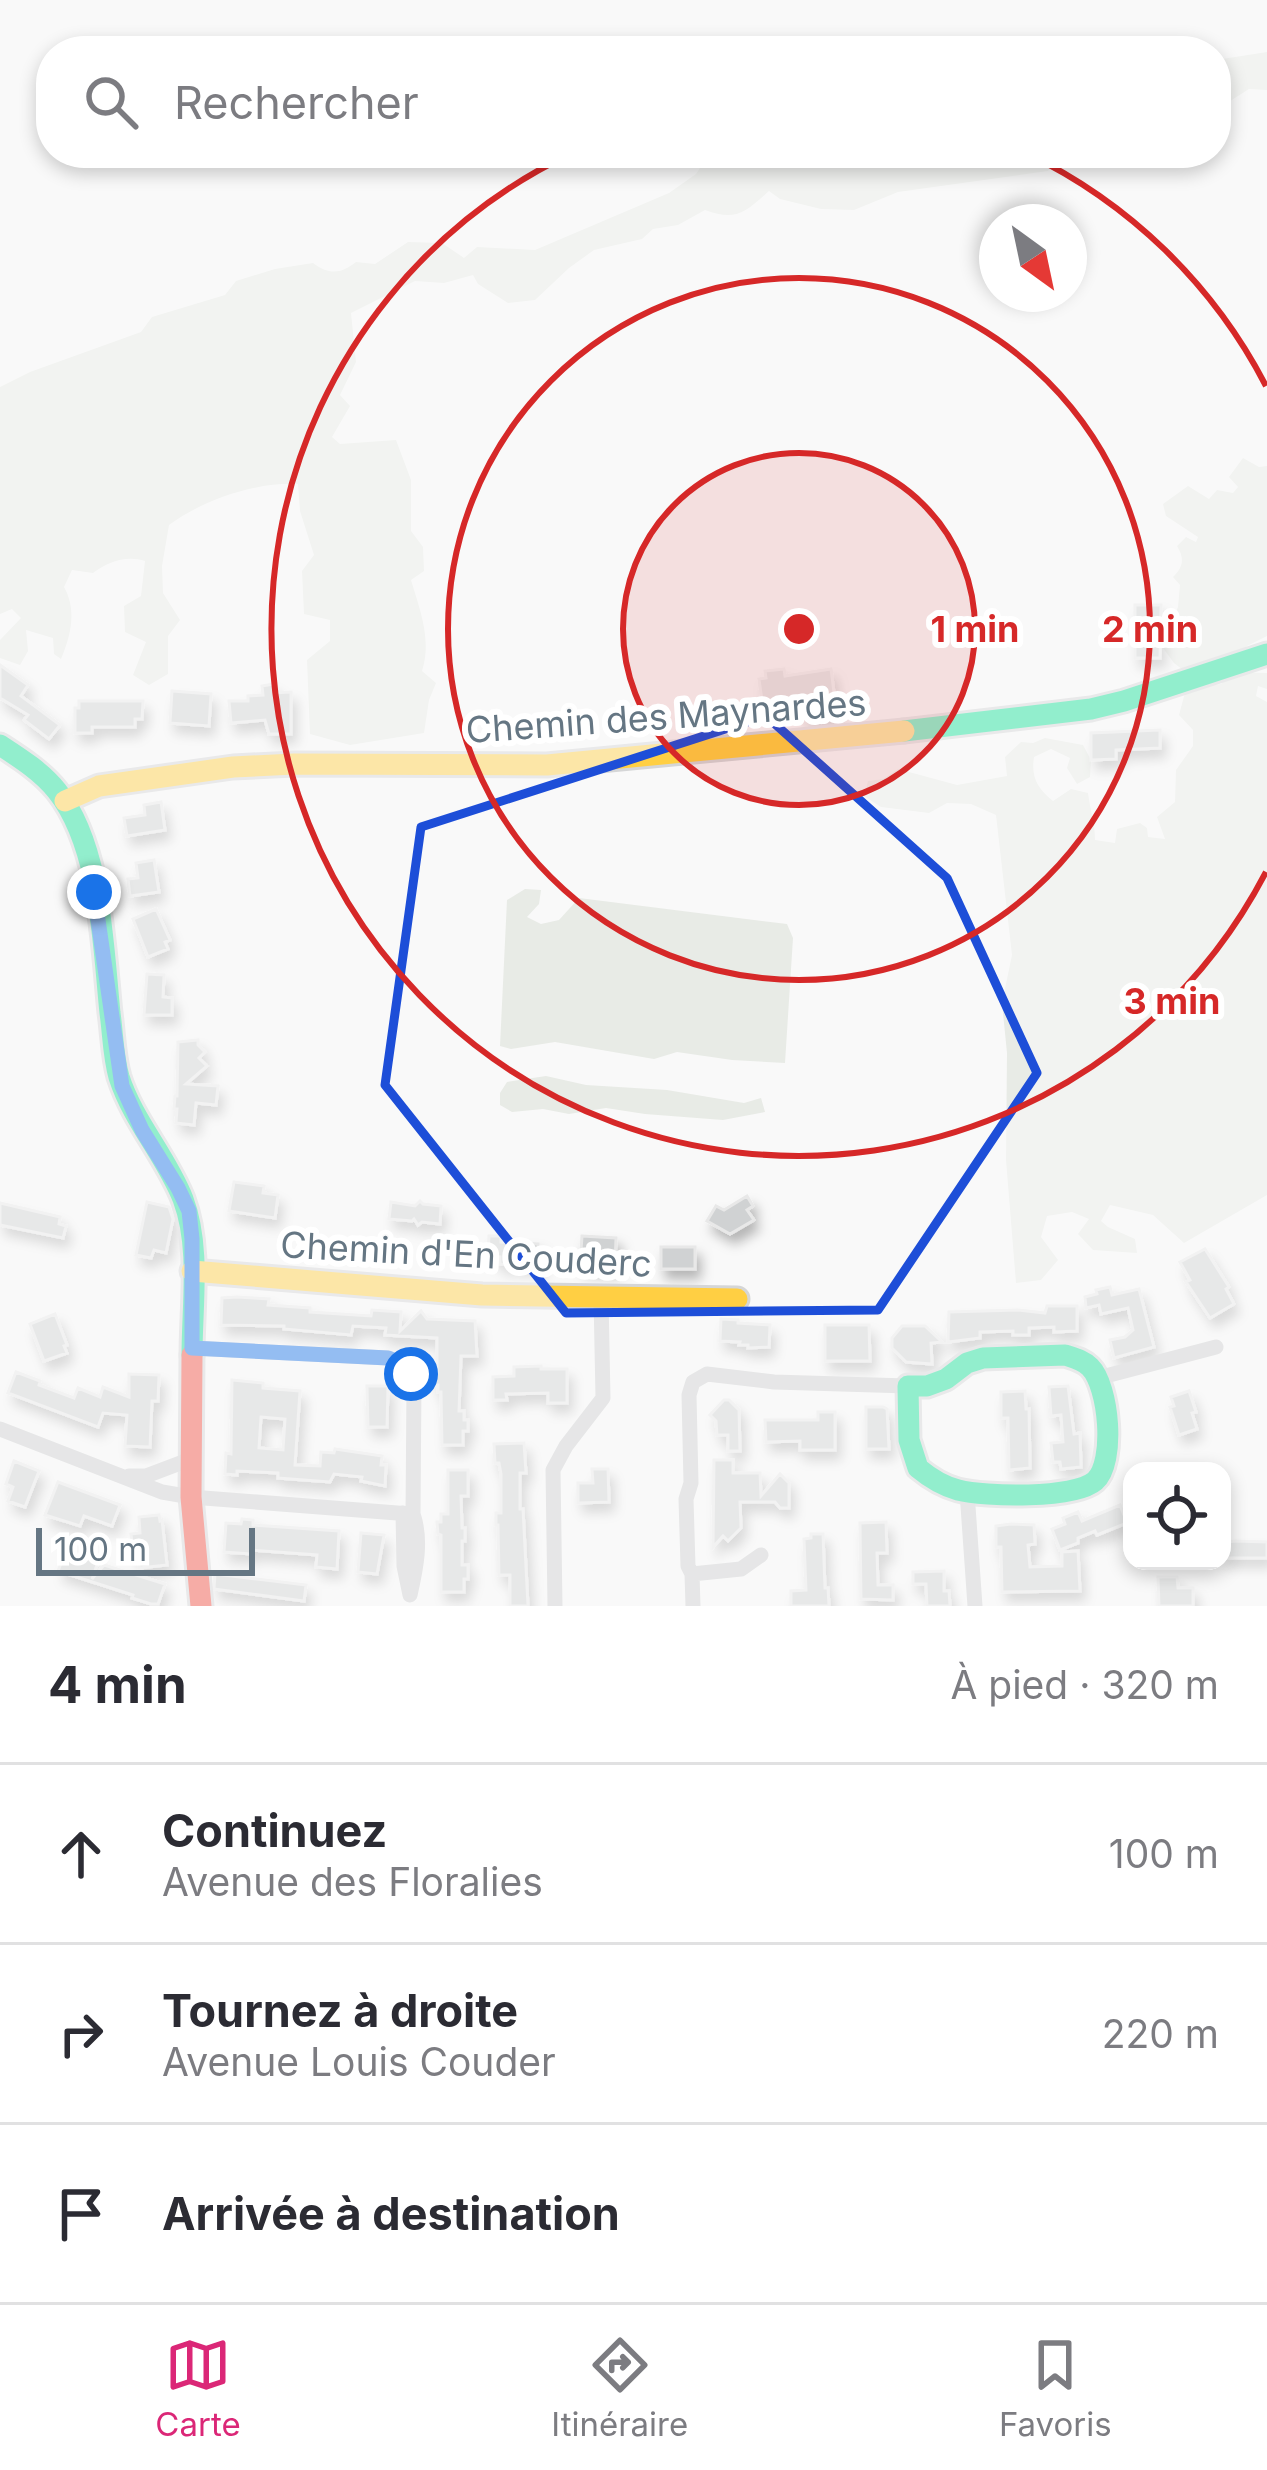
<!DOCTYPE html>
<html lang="fr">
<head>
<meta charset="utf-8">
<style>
	body { margin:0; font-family:Inter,sans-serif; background:#f7f7f7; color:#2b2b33 }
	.controls { position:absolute; right:36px; bottom:36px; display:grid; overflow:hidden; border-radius:24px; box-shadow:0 6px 18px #0003 }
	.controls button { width:108px; height:108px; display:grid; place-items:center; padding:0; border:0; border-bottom:3px solid #e1e1e2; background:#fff; color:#2b2b33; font:60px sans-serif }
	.compass { position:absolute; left:979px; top:204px; width:108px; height:108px; border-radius:50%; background:#fff; box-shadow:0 6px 18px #0003; rotate:147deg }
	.scale { position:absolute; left:36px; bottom:30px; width:219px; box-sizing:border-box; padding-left:12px; border:6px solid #657683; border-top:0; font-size:33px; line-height:42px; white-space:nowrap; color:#657683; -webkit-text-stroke:9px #fff; paint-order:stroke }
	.stop { position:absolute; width:36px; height:36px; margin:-27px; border:9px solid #1a73e8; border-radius:50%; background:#fff }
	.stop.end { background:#1a73e8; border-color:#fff; box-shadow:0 3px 12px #0008 }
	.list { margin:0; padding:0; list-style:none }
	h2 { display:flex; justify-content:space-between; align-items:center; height:156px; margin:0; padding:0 48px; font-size:51px }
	h2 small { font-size:39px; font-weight:400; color:#7c7c81 }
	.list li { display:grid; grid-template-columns:78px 1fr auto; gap:36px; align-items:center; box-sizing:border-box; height:180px; padding:0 48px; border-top:3px solid #e1e1e2 }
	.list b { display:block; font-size:45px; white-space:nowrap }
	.list p { margin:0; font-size:39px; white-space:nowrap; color:#7c7c81 }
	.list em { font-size:39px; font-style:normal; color:#7c7c81 }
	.icon { flex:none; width:66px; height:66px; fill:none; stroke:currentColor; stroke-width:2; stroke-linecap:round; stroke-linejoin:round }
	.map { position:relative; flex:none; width:1267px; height:1606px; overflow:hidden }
	.search { position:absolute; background:#fff; box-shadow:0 6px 18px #0003; left:36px; right:36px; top:36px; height:132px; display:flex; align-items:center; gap:30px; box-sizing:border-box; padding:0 42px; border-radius:48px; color:#7c7c81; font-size:45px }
	.sheet { height:696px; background:#fff }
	nav { display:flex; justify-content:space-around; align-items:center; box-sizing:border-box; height:168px; border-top:3px solid #e1e1e2; background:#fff; font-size:33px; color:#7c7c81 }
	nav a { display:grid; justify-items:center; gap:6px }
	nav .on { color:#db2777 }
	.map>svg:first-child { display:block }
	.green { fill:#e8ebe6 }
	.building { fill:#d0d2d3; stroke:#e8e8e8; stroke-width:3; fill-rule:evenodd; filter:url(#shadow) }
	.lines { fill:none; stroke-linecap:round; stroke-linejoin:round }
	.fast-casing { stroke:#d5d6d7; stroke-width:27 }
	.slow-casing { stroke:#d5d6d7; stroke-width:27 }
	.jam-casing { stroke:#d5d6d7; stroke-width:27 }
	.street { stroke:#cecfd0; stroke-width:15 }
	.fast { stroke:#16e098; stroke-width:21 }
	.slow { stroke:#ffcf43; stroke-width:21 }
	.jam { stroke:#f24e42; stroke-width:21 }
	.route { stroke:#1a73e8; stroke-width:15 }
	.marked { fill:none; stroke:#1d4ed8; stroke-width:9; stroke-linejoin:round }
	.ring { fill:none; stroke:#d62828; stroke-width:6 }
	.labels { text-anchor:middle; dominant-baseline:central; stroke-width:12; stroke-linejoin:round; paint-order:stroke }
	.street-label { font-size:36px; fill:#657683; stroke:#fff }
	.centre { fill:#d62828; stroke:#fff; stroke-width:6 }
	.ring-label { font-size:36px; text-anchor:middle; font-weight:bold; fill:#d62828; stroke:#fff; stroke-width:12; stroke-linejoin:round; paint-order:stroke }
</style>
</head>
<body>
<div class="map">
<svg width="1267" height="1606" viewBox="0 0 1267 1606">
	<defs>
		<filter id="shadow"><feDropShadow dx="5" dy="9" stdDeviation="6" flood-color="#0004"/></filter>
	</defs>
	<rect width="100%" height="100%" fill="#f9f9f9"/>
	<path class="green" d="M1267,52V90L1249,89L1216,110V60Z
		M763,153L823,160L910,153H1069L1064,154L1048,171L898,192L854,210L821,209L780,199L769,191C746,211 737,222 705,210L678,225L653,229L642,239L594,250L569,268L535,300L508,303L478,284L473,275L444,283L415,281L351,313L356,362L340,395L350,406L332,437L340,444L396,440L411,480V531L423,547L424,571L411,580C420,610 432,640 422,671L436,683L429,700L424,733L350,745L310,734L307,660L330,641V620L304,614L302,571L314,555L300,511L298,484C255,482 203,500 169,525L162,566L163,593L180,620L168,636V674L149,685L133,675L146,642L125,632L124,606L141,596L145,561C126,555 108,562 93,573L72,570L64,587C77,610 71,635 61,659L54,654L53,638L26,630L28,651L20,665L0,658V640L21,618L12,609L0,614V387L30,372L141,332L152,317L225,295L236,281L275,269L313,263C329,275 341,274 356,262L375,264L408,242L442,243L464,258L477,247L535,250L669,193L696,174L709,154Z
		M1243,458L1259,467L1267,466V636L1247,646L1240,656L1187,673L1174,663L1163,648L1178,607L1180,585L1173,577C1183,567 1185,559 1177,546L1186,537L1196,542L1198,537L1166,516L1163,504L1188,486L1209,499L1217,490L1233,493L1238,487L1229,477Z
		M1233,672L1267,673V689L1258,686L1256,696L1267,702V1195L1184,1243L1153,1215L1110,1205L1101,1221L1108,1227L1135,1239L1137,1253L1093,1250L1078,1234L1089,1219L1072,1212L1047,1216L1041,1237L1058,1260L1041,1280L1016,1283L1006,1160L1007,1053L1002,1003L1012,955L996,815L971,804L947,803L929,813L881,807L864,796L868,781L883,779L898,769L957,785L1007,776L1005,757L1021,742L1033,743L1045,738L1083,745L1091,760L1090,777L1077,784L1067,768L1070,758L1051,749L1034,757C1031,777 1037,788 1053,801L1071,789L1088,793C1090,809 1095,824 1095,840L1115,843L1117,829L1140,823L1147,828L1148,837L1165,839L1157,817L1175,802L1176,770L1193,746V730L1179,715L1186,689L1221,684Z
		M525,889L541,890L539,904L527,917L541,924L559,920L579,898L787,924L793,938L785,1063L732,1060L677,1052L654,1059L555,1042L511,1049L500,1046L507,900Z
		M546,1076L586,1085L667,1090L744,1103L761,1098L765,1112L723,1120L645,1114L606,1108L569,1114L543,1109L512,1112L500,1105V1093L507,1082Z"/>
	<path class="building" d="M1135,605H1161L1160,658H1135Z
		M0,665L28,685L21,696L60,725L49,739L24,720L28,715L0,698Z
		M784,669L785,676L831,669L837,716L805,720L802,700L788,702L787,698L762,701L759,679L766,678L765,671Z
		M274,684V693L291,692V734H269L265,720L231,723L229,701H248V696L263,695L262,686Z
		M172,691L211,694L209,726L170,723Z
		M79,701H143L142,719H135V727H92V733H75V708H79Z
		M1160,730V748L1116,750V759L1091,760V733Z
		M161,802L165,830L127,836L124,818L145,815L144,805Z
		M154,860L159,892L130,896L128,879L138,878L136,863Z
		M156,909L170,940L165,942L168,949L148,957L133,919Z
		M147,974L164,975L163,997L172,998V1015H144Z
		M198,1040V1045L205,1052L199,1058L207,1066L186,1084L218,1086L216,1105L196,1103L194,1125L176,1123L177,1109H174L175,1096H177L178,1042Z
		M234,1182L264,1186L263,1193L278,1195L275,1218L229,1211Z
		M747,1196L753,1206L747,1210L754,1220L730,1234L707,1221L716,1206L724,1210Z
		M420,1201L423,1204L441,1206L440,1224L422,1222L418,1225L414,1219L412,1221L389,1219L391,1202L415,1206Z
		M147,1202L169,1207L173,1219L166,1253L154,1250L151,1258L136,1255Z
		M0,1203L60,1217L59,1224L66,1226L63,1238L0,1225Z
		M489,1236H501V1242L538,1244V1266L500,1264V1257L488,1256Z
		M582,1236L616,1238L615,1267L580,1265Z
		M661,1247H695V1269H661Z
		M1205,1249L1229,1287L1226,1289L1234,1304L1210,1318L1186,1282L1190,1280L1180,1262Z
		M1110,1287L1112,1295L1139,1289L1154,1347L1114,1358L1110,1340L1125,1337L1133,1330L1128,1308L1101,1314L1099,1305L1086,1308L1085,1297L1097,1294L1096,1290Z
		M237,1297L269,1299L268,1305L310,1308V1312L371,1316L372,1310L401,1312L400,1331L421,1311L427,1319L475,1321L477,1356H461L459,1411H464V1420H468V1431H463V1445H442L441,1392H438V1385H434V1373H437V1338L385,1335L386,1328L353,1326L351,1335L284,1329V1326L221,1325L222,1298Z
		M1047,1306H1077V1331L1054,1332V1327L1029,1328V1335H1013V1331L980,1332V1338L948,1342L949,1312L1018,1310L1045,1313Z
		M55,1314L67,1345L64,1346L67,1353L44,1361L30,1324Z
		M721,1319L738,1320V1323L770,1325L769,1347L748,1348V1345H739L740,1342L720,1341Z
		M825,1325H869L870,1361H825Z
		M902,1326H925L942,1342L931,1343L932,1364L906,1362L892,1348V1338Z
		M541,1366V1369H567V1403H548V1393L506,1394L507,1400H493V1377L514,1376V1367Z
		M16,1372L40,1381L39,1385L74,1398L78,1388L100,1397L103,1387L129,1397V1374L159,1375L158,1401H152L150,1447L125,1446L127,1415L103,1413L98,1427L8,1393Z
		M232,1380L263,1383V1388L300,1391L295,1465L320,1466L321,1452L334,1453L335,1449L382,1456L381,1465H386L385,1486L361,1481L362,1477L334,1474L330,1482L278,1478V1473L237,1471V1475L225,1474L226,1453L231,1454ZM261,1417L285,1419L283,1450L259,1448Z
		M367,1386H388L387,1427H368Z
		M1068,1386L1074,1434L1080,1433L1081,1467L1061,1469L1060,1462H1053L1051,1443L1063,1442L1061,1415L1051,1416L1049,1387Z
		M1025,1391L1026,1409H1029L1030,1468L1009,1470L1008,1418H1001V1392Z
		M1189,1391L1196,1412L1192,1413L1197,1429L1179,1435L1170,1407L1174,1406L1171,1397Z
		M724,1400H729L739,1410L740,1451H728V1435H717L716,1421L710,1415Z
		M866,1407H883L887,1409L889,1449H866Z
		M818,1412H835V1450H800V1441L766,1442L765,1420H818Z
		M524,1443L526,1473H520V1509H523L528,1606H510V1575H499L498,1525H496V1513H501V1474L499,1463H495L494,1444Z
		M714,1460H733V1473H760L761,1496L780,1474L789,1483V1508H780L775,1502H740L741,1528L728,1541L723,1536L713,1547Z
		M14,1461L39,1471L25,1507L8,1501L13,1487L6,1484Z
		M592,1469H608L609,1502L578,1503V1483H593Z
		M448,1470H468V1496H461L462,1528H465V1541H462V1565H468V1579H464V1592H441V1535L438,1534L437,1522H441V1514H448Z
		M58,1482L120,1505L112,1526L84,1516L80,1526L45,1515Z
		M1120,1505L1127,1523L1097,1535L1095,1531L1078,1538V1543L1060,1550L1052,1529L1065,1524L1063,1518L1078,1512L1082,1521Z
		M159,1515L160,1521L162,1520L167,1565L139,1568V1557L133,1551L131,1534L140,1533L139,1517Z
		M242,1519L253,1520V1525L339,1531L337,1569L316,1567L317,1555L251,1550V1554L224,1552L226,1523L241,1524Z
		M886,1522L887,1553H877L878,1585H893V1600L861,1599L860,1523Z
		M1011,1524L1034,1525L1035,1544L1028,1545L1030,1567L1062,1566V1552L1078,1551L1080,1591L1002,1592L1001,1547H996V1526Z
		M361,1533L384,1535L377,1574L358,1572Z
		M811,1534H823L825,1588H828L829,1606H791V1591L806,1590L804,1539L811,1538Z
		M1235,1541L1267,1542V1558H1222V1543Z
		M66,1551L98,1562L92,1579L104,1565L165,1584L158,1604H151L132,1598L133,1595L58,1571Z
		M944,1571V1591H949L950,1606H927L926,1584H913V1572Z
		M215,1574L306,1585L304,1601L214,1589Z
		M1158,1577H1177L1178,1588H1193V1606H1159Z"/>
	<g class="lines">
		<defs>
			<path id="fast" d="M904,731L1091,709L1124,701L1267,654
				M0,745C20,758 42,772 57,791C101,846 103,945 110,1013C113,1034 113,1056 119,1077C133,1121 166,1156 183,1199C201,1247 192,1305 192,1355
				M1065,1355C1074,1358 1083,1360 1090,1367C1109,1386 1116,1462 1095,1481C1074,1499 985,1497 958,1490C943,1486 930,1478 918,1468L909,1440L908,1386H927L946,1379L967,1363L983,1358Z"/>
			<path id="slow" d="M65,801L99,786L233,767L294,764L547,765L904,731
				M192,1271L482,1295L737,1299"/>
			<path id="jam" d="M192,1355L191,1497L201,1606"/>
		</defs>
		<use href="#fast" class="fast-casing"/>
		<use href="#slow" class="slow-casing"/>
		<use href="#jam" class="jam-casing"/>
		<path class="street" d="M192,1348L388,1358L405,1365L414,1383L413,1514C422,1540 416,1569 410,1595L404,1566L403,1513
			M1098,1378L1216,1347
			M0,1429L162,1492L191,1497L410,1514
			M129,1476H146L191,1459
			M967,1492L975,1606
			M692,1574L741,1569L761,1555
			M555,1606L553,1470L566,1446L603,1398L601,1297
			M693,1606L692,1574L688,1566L686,1499L691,1483L689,1395L693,1382L707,1374L774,1382L908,1386"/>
		<use href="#fast" class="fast"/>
		<use href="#slow" class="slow"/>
		<use href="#jam" class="jam"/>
	</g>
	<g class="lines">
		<path class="route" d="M94,892L122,1086L142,1130L178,1188L189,1211L192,1239V1348L388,1358L405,1365L411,1374"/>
	</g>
	<path d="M0 0H1267V1606H0ZM766,716L947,878L1037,1073L878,1310L566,1313L385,1085L421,827Z" fill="#f9f9f9" fill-opacity=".55" fill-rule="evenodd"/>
	<path class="marked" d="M766,716L947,878L1037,1073L878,1310L566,1313L385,1085L421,827Z"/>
	<circle cx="799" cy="629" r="176" fill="#d62828" fill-opacity=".12"/>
	<g class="ring">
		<circle cx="799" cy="629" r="176"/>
		<circle cx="799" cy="629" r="351"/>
		<path d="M1266 872A527 527 0 1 1 572 153M1026 153A527 527 0 0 1 1266 386"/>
	</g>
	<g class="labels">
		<g class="street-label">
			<text transform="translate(666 716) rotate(-4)">Chemin des Maynardes</text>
			<text transform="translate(466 1254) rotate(3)">Chemin d'En Couderc</text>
		</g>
	</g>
	<circle cx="799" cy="629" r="18" class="centre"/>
	<g class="ring-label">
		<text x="975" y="642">1 min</text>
		<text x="1150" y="642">2 min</text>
		<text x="1172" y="1014">3 min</text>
	</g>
</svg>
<div class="controls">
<button><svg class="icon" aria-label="locate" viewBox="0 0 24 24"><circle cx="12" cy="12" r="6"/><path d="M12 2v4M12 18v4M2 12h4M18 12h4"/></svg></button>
</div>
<svg class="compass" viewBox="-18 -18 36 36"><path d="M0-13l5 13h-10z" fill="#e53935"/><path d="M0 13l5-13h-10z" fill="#7c7c81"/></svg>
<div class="scale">100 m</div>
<div class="stop" style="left:411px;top:1374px"></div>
<div class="stop end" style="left:94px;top:892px"></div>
<div class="search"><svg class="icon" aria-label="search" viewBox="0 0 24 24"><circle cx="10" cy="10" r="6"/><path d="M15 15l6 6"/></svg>Rechercher</div>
</div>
<section class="sheet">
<h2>4 min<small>À pied · 320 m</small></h2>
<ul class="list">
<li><svg class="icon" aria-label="ahead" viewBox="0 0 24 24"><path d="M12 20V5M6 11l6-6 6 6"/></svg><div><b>Continuez</b><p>Avenue des Floralies</p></div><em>100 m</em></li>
<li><svg class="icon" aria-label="right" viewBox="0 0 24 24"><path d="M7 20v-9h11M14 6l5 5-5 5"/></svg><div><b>Tournez à droite</b><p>Avenue Louis Couder</p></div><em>220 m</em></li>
<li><svg class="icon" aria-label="arrive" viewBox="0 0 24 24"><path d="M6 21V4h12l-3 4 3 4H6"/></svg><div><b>Arrivée à destination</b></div></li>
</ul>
</section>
<nav>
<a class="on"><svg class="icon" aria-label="map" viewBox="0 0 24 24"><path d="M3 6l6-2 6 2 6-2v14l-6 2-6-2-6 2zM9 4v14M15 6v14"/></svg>Carte</a>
<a><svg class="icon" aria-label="directions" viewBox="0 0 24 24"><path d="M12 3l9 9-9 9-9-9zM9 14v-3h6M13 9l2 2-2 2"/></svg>Itinéraire</a>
<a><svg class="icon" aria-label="saved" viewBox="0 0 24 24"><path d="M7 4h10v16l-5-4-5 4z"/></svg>Favoris</a>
</nav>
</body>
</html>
